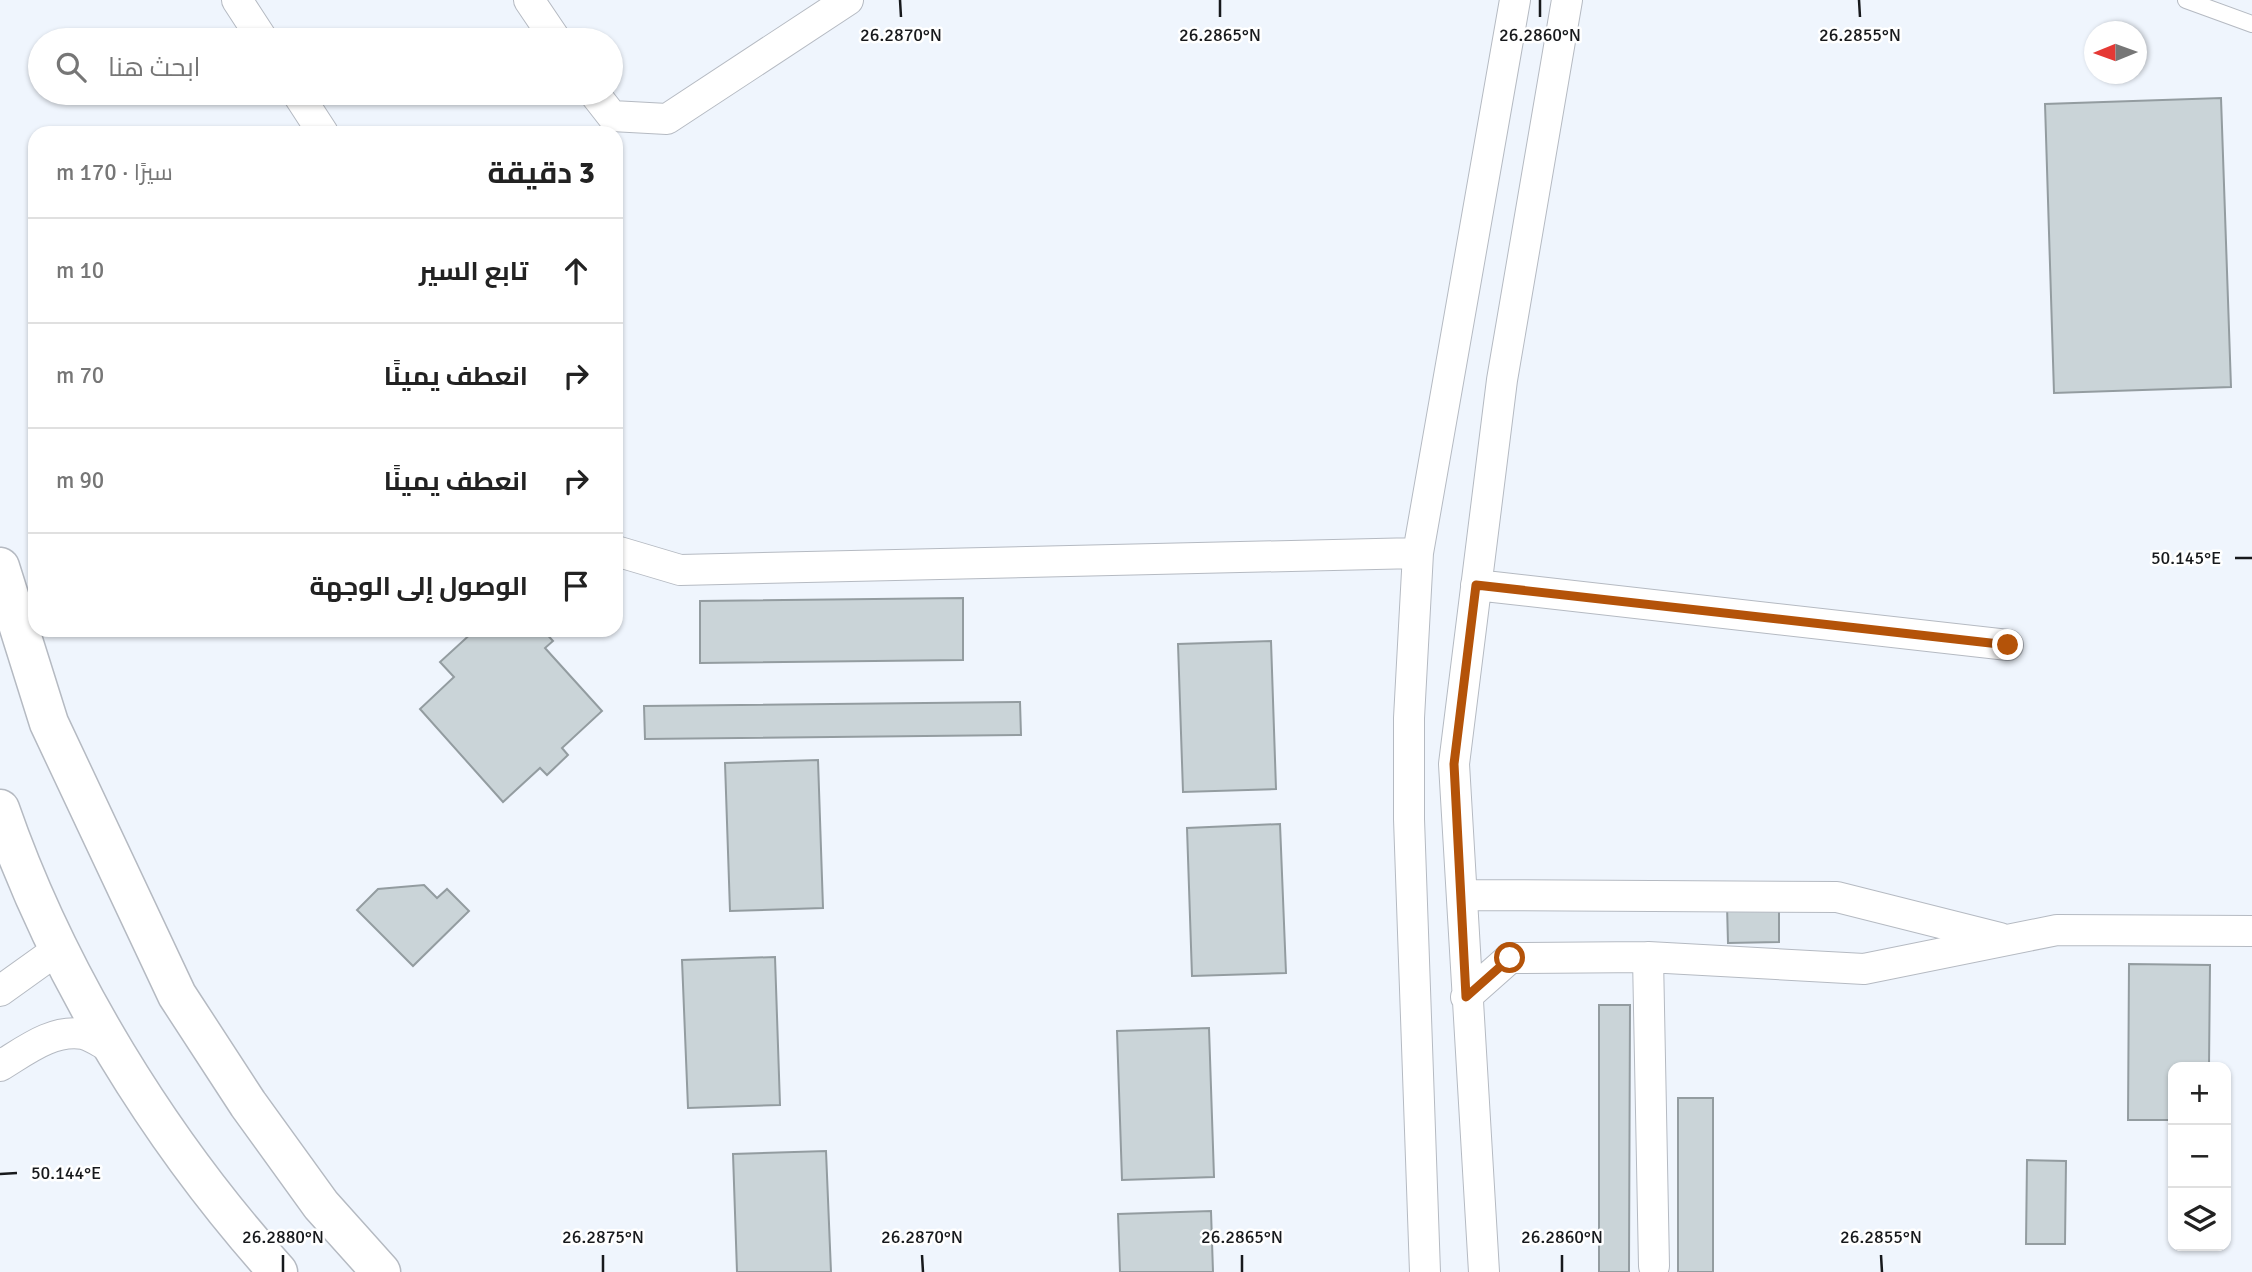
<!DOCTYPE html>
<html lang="ar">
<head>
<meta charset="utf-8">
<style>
	body { margin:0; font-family:Signika,Cairo,sans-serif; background:#f6f6f6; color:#222; direction:rtl }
	.controls { position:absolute; right:21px; bottom:21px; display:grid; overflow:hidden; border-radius:14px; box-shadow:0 2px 5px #0004 }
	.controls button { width:63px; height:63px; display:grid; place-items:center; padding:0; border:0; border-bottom:2px solid #e0e0e0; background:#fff; color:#222; font:35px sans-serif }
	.compass { position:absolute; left:2084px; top:21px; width:63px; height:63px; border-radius:50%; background:#fff; box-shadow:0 2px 5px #0004; rotate:269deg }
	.stop { position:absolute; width:21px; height:21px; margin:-16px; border:5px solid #b45309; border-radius:50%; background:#fff }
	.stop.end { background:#b45309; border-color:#fff; box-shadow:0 2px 7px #0008 }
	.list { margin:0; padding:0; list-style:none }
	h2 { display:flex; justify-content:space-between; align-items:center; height:91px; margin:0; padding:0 28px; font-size:30px }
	h2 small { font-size:23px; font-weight:400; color:#767676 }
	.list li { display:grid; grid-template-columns:46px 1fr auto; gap:21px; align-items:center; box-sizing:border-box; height:105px; padding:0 28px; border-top:2px solid #e0e0e0 }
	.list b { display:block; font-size:26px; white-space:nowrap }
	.list em { font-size:23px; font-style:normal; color:#767676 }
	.icon { flex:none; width:38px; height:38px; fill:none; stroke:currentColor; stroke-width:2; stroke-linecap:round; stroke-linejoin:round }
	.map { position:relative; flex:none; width:2252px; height:1272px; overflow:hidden; direction:ltr }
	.search { position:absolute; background:#fff; box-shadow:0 2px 5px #0004; left:28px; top:28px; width:595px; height:77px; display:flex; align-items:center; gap:18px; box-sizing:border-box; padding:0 24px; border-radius:38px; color:#767676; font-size:26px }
	.panel { position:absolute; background:#fff; box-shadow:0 2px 5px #0004; left:28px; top:126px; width:595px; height:511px; border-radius:21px; direction:rtl }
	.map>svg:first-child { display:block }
	.building { fill:#cad4d8; stroke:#939ca0; stroke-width:2 }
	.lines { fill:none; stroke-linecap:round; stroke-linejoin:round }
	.lane-casing { stroke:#b5bac2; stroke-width:18 }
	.street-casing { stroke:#b5bac2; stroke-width:32 }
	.primary-casing { stroke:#b5bac2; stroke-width:41 }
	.lane { stroke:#fff; stroke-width:16 }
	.street { stroke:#fff; stroke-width:30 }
	.primary { stroke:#fff; stroke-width:38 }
	.route { stroke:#b45309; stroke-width:9 }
	.ticks { fill:none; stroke:#17191c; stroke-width:2.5 }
	.ticks-label { font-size:18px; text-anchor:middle; fill:#17191c; stroke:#fff; stroke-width:5; stroke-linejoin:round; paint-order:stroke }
</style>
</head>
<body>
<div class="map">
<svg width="2252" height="1272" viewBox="0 0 2252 1272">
	<rect width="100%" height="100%" fill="#eff5fd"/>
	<path class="building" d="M2221,98L2231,387L2054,393L2045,104Z
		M963,598V660L700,663V601Z
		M475,630H543L553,641L545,648L602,711L562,748L568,755L547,775L540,768L503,802L420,709L454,677L440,662Z
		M1271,641L1276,789L1183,792L1178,644Z
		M1020,702L1021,735L645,739L644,706Z
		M818,760L823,908L730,911L725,763Z
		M1280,824L1286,973L1192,976L1187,828Z
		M424,885L437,898L447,889L469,911L413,966L357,910L378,889Z
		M1727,905H1779V942L1728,943Z
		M775,957L780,1105L688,1108L682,960Z
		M2129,964L2210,965L2209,1067H2173V1120H2128Z
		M1599,1005H1630L1629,1272H1599Z
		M1209,1028L1214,1177L1122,1180L1117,1031Z
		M1678,1098H1713V1272H1678Z
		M826,1151L831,1272H737L733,1154Z
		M2027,1160L2066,1161L2065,1244H2026Z
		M1211,1211L1213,1272H1120L1118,1214Z"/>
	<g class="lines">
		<defs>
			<path id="lane" d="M2186,0L2252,24"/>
			<path id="street" d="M237,0L263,40
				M529,0L556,40
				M297,93L323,133
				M594,93L612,116L667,119L848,0
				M616,551L680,570L1418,553
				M1476,585L2008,645
				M1463,895L1837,897L2000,938
				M1648,957L1654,1266
				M0,991L60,948
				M1466,997L1510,958L1648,957L1864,969L2057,930L2252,931
				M0,1066C25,1051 52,1029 83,1034C93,1036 104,1045 113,1049
				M1425,1272L1409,819V718L1418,553L1515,0
				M1484,1272L1454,764L1502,380L1567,0"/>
			<path id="primary" d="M0,567L49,723L177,995L248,1104L321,1205L381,1272
				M0,809C58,976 160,1141 278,1272"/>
		</defs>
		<use href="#lane" class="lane-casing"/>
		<use href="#street" class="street-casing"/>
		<use href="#primary" class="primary-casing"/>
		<use href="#lane" class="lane"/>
		<use href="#street" class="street"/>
		<use href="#primary" class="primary"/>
	</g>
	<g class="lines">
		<path class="route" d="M1510,958L1466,997L1454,764L1476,585L2008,645"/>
	</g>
	<path class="ticks" d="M900,0L901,17M1220,0V17M1540,0V17M1859,0L1860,17M2235,558H2252M0,1174L17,1173M283,1255V1272M603,1255V1272M922,1255L923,1272M1242,1255V1272M1562,1255V1272M1881,1255L1882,1272"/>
	<g class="ticks-label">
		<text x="901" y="41">26.2870°N</text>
		<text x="1220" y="41">26.2865°N</text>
		<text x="1540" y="41">26.2860°N</text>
		<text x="1860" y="41">26.2855°N</text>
		<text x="2186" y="564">50.145°E</text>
		<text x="66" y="1179">50.144°E</text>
		<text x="283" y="1243">26.2880°N</text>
		<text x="603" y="1243">26.2875°N</text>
		<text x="922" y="1243">26.2870°N</text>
		<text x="1242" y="1243">26.2865°N</text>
		<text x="1562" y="1243">26.2860°N</text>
		<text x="1881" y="1243">26.2855°N</text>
	</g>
</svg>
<div class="controls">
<button>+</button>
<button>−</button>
<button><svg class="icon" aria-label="layers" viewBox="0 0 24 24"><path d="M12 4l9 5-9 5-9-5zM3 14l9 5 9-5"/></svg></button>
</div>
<svg class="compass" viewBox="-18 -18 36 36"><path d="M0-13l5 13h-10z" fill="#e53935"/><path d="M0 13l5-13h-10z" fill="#767676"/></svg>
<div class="stop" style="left:1510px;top:958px"></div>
<div class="stop end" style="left:2008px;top:645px"></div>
<div class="search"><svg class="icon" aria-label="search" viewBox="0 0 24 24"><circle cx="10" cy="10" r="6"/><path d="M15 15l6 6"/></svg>ابحث هنا</div>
<section class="panel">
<h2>3 دقيقة<small>سيرًا · 170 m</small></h2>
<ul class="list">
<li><svg class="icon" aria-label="ahead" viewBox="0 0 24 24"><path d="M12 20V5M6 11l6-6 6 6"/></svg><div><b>تابع السير</b></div><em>10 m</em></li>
<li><svg class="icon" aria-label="right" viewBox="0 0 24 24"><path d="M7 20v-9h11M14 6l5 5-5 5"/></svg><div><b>انعطف يمينًا</b></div><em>70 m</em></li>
<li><svg class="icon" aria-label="right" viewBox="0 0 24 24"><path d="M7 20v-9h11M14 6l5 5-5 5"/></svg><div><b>انعطف يمينًا</b></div><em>90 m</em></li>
<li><svg class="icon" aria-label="arrive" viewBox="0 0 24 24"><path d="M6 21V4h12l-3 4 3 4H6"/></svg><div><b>الوصول إلى الوجهة</b></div></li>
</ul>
</section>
</div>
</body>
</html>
